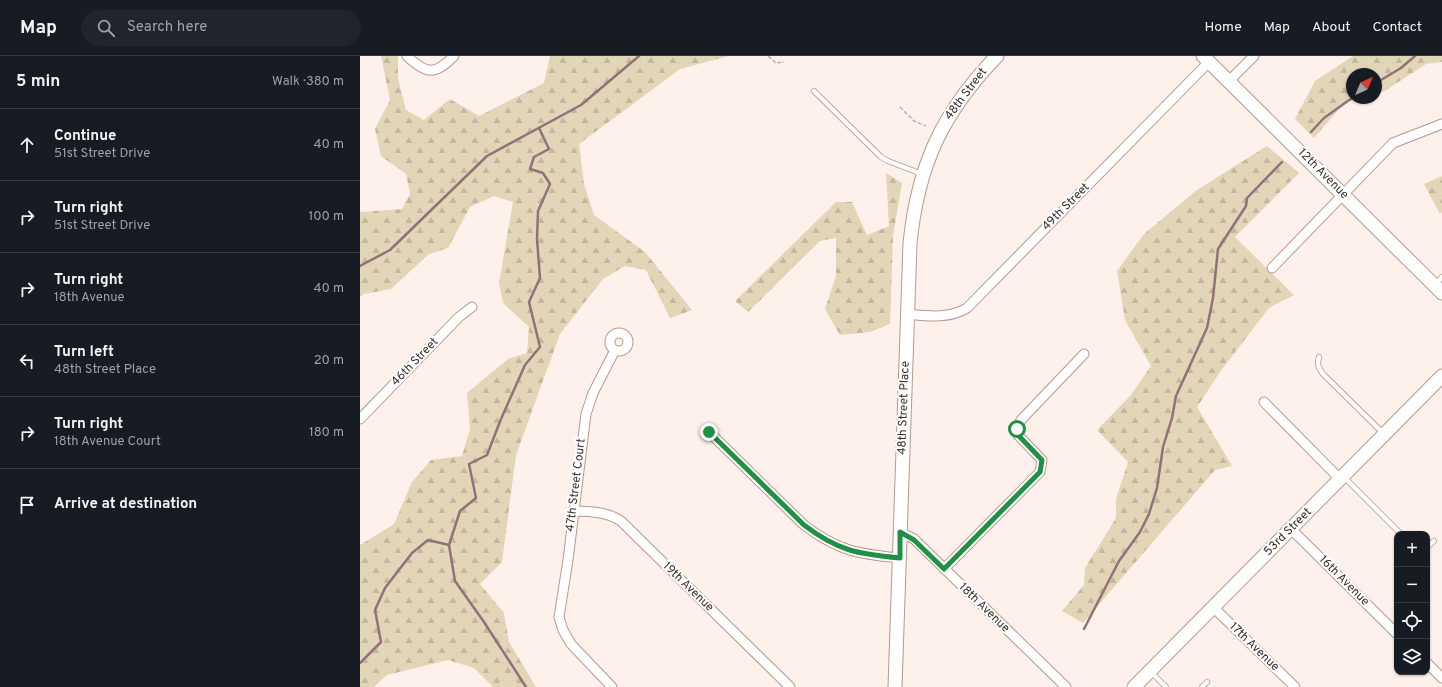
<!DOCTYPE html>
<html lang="en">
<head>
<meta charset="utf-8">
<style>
	body { margin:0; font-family:Overpass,sans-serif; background:#20242c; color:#f1f3f6 }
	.controls { position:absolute; right:12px; bottom:12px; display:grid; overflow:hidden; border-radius:8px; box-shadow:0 1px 3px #0004 }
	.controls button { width:36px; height:36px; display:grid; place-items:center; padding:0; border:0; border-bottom:1px solid #363941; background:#171b24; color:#f1f3f6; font:20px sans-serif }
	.compass { position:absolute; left:986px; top:12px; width:36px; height:36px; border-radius:50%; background:#171b24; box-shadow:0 1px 3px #0004; rotate:44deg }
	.stop { position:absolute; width:12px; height:12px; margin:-9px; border:3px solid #218f48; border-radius:50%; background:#fff }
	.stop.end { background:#218f48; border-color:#fff; box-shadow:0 1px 4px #0008 }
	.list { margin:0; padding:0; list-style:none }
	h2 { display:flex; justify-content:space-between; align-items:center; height:52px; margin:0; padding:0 16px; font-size:17px }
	h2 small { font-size:13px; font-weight:400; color:#9ea1a6 }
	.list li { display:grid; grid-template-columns:26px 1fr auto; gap:12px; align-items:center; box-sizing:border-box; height:72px; padding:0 16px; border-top:1px solid #363941 }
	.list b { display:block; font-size:15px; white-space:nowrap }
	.list p { margin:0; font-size:13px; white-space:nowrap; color:#9ea1a6 }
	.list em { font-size:13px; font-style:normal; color:#9ea1a6 }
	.icon { flex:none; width:22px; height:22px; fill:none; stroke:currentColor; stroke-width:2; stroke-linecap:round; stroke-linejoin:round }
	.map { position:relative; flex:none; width:1082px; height:631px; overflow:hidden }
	header { display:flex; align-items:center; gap:24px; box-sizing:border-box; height:56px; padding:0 20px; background:#171b24; border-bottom:1px solid #363941 }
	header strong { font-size:19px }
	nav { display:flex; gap:22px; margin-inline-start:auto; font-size:14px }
	.search { width:280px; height:36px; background:#20242c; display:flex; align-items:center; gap:10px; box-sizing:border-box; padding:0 14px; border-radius:22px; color:#9ea1a6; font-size:15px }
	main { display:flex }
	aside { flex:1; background:#171b24 }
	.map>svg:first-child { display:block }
	.forest { fill:url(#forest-firs) }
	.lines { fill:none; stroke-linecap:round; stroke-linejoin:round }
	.stream { stroke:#907278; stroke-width:2.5 }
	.lane-casing { stroke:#b7998d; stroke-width:6 }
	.street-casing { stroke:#b7998d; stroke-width:11 }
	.secondary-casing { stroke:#b7998d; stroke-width:15 }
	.path { stroke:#bbaea9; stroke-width:1.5; stroke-dasharray:4 2; stroke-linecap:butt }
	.lane { stroke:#fff; stroke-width:4.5 }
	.street { stroke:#fff; stroke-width:9 }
	.secondary { stroke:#fff; stroke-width:13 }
	.route { stroke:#218f48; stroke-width:5 }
	.labels { text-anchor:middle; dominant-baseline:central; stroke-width:4; stroke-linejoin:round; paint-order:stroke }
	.street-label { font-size:12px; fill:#392d29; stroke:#fff }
</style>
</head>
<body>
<header>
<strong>Map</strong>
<div class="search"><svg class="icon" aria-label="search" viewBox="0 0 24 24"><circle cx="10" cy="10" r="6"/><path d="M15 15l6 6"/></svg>Search here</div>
<nav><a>Home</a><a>Map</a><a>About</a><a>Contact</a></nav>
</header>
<main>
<aside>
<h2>5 min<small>Walk · 380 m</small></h2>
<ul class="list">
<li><svg class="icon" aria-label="ahead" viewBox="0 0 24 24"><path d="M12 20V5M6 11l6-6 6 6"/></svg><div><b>Continue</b><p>51st Street Drive</p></div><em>40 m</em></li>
<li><svg class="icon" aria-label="right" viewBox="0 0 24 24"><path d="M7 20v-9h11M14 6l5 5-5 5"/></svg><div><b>Turn right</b><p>51st Street Drive</p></div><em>100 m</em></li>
<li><svg class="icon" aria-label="right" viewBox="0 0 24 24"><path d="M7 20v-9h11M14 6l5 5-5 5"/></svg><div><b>Turn right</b><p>18th Avenue</p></div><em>40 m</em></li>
<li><svg class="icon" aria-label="left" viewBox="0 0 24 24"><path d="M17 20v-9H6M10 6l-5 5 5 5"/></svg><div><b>Turn left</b><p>48th Street Place</p></div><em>20 m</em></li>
<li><svg class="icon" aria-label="right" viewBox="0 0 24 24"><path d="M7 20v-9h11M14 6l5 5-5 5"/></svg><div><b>Turn right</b><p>18th Avenue Court</p></div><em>180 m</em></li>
<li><svg class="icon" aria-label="arrive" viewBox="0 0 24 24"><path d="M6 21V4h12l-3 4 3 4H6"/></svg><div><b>Arrive at destination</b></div></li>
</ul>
</aside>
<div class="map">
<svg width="1082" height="631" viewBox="0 0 1082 631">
	<defs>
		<pattern id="forest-firs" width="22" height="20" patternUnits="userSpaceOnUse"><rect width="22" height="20" fill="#e3d5b8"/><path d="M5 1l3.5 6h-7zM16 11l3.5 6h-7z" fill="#c4b79e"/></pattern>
	</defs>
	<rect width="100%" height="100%" fill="#fef1eb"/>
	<path class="forest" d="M21,0H38V22L46,54L64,64L90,43L119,60L184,27L190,0H369L320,13L219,88L224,128L234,159L285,196L332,254L310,262L286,214L265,210L243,223L200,278L156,399L142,506L120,528L144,557L149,586L176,631H133L114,612L88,604L27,619L14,631H0V489L34,468L52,426L71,404L102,400L110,373L107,337L148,303L167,297L169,271L143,247L139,227L153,146L134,140L110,151L88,192L69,198L31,233L4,238L0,241V156L42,153L50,138L46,118L21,100L15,73L30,44Z
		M993,0H1082V6L1066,8L1023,36H1016V18H992V38L954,82L935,63L955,25Z
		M907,90L939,117L875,181L934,239L909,252L860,316L837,351L872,410L855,414L723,567L702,555L724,529L725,512L756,462V443L768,406L737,374L770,340L791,310L765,264L757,215L784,178L837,134Z
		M526,117L542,127L533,180L530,268L510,276L480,279L465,253L476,220V182L460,185L388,256L375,245L476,146H492L507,179L529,170Z
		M1082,120V156L1080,158L1064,128Z"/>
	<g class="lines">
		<path class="stream" d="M1016,27L1041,12L1055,0
			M951,76L964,62L992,42
			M0,210L30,194L127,100L221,49L279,0
			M724,573L759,505L780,476L789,458L797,432L803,391L812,362L816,340L847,272L853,242L858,193L886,150L887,142L922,106
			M0,607L21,586L15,554L25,532L52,497L68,484L89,489
			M166,631L124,566L95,525L89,489L100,455L116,442L109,408L127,399L141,363L165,309L180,291L169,246L180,222L177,183L178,155L190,128L183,117L170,113L174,101L189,93L179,72"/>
		<defs>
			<path id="lane" d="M454,35L521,101L528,105L562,118
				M1076,228L1082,221
				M959,301C957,308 958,311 963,318L1023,377
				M984,421L1041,478
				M1067,491L1074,485
				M791,616L806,631
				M842,631L847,626"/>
			<path id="street" d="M47,0C67,19 75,19 94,0
				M869,25L894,0
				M912,212L1033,87L1082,68
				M547,258C568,260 589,263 607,252L849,6
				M250 286a9 9 0 1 1 18 0a9 9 0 1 1-18 0Z
				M904,346L980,423
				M0,363L99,261L112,251
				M349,376L444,469C478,495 498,498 539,502
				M214,455C230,455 248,456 261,465L430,631
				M931,473L1037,578
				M540,476L554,483L706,631
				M584,513L680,416L682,404L658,379L657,373L661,364L724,298
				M853,551L935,631
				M1067,607L1082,622
				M252,631L211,588L203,574L199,561L208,504L226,358L233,337L255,294"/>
			<path id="secondary" d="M843,0L1082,237
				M535,631L550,187C558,109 582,57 637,0
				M774,631L1082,320"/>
		</defs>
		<use href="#lane" class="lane-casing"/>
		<use href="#street" class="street-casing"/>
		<use href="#secondary" class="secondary-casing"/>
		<path class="path" d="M408,0L416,7L424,6
			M540,51L554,65L566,70"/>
		<use href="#lane" class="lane"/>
		<use href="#street" class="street"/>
		<use href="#secondary" class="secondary"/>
	</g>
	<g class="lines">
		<path class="route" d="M349,376L444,469C478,495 498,498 540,502V476L554,484L584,513L680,416L682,404L658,379L657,373"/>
	</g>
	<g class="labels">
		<g class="street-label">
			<text transform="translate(606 38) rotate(-53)">48th Street</text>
			<text transform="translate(963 118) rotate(45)">12th Avenue</text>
			<text transform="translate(706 151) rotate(-45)">49th Street</text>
			<text transform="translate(55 306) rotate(-46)">46th Street</text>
			<text transform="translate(544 352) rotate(-88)">48th Street Place</text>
			<text transform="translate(216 429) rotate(-83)">47th Street Court</text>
			<text transform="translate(928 476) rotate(-45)">53rd Street</text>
			<text transform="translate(984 525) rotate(45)">16th Avenue</text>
			<text transform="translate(328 531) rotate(44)">19th Avenue</text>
			<text transform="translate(624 552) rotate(44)">18th Avenue</text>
			<text transform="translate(894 591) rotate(44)">17th Avenue</text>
		</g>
	</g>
</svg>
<div class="controls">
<button>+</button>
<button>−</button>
<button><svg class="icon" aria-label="locate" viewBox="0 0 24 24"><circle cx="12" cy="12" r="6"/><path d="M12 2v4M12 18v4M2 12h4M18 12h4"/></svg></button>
<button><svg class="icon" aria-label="layers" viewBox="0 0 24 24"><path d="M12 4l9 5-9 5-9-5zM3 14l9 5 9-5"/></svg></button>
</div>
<svg class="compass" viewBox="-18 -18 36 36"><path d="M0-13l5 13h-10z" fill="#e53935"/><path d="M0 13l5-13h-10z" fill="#9ea1a6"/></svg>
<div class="stop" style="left:657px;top:373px"></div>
<div class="stop end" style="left:349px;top:376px"></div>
</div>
</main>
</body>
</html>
